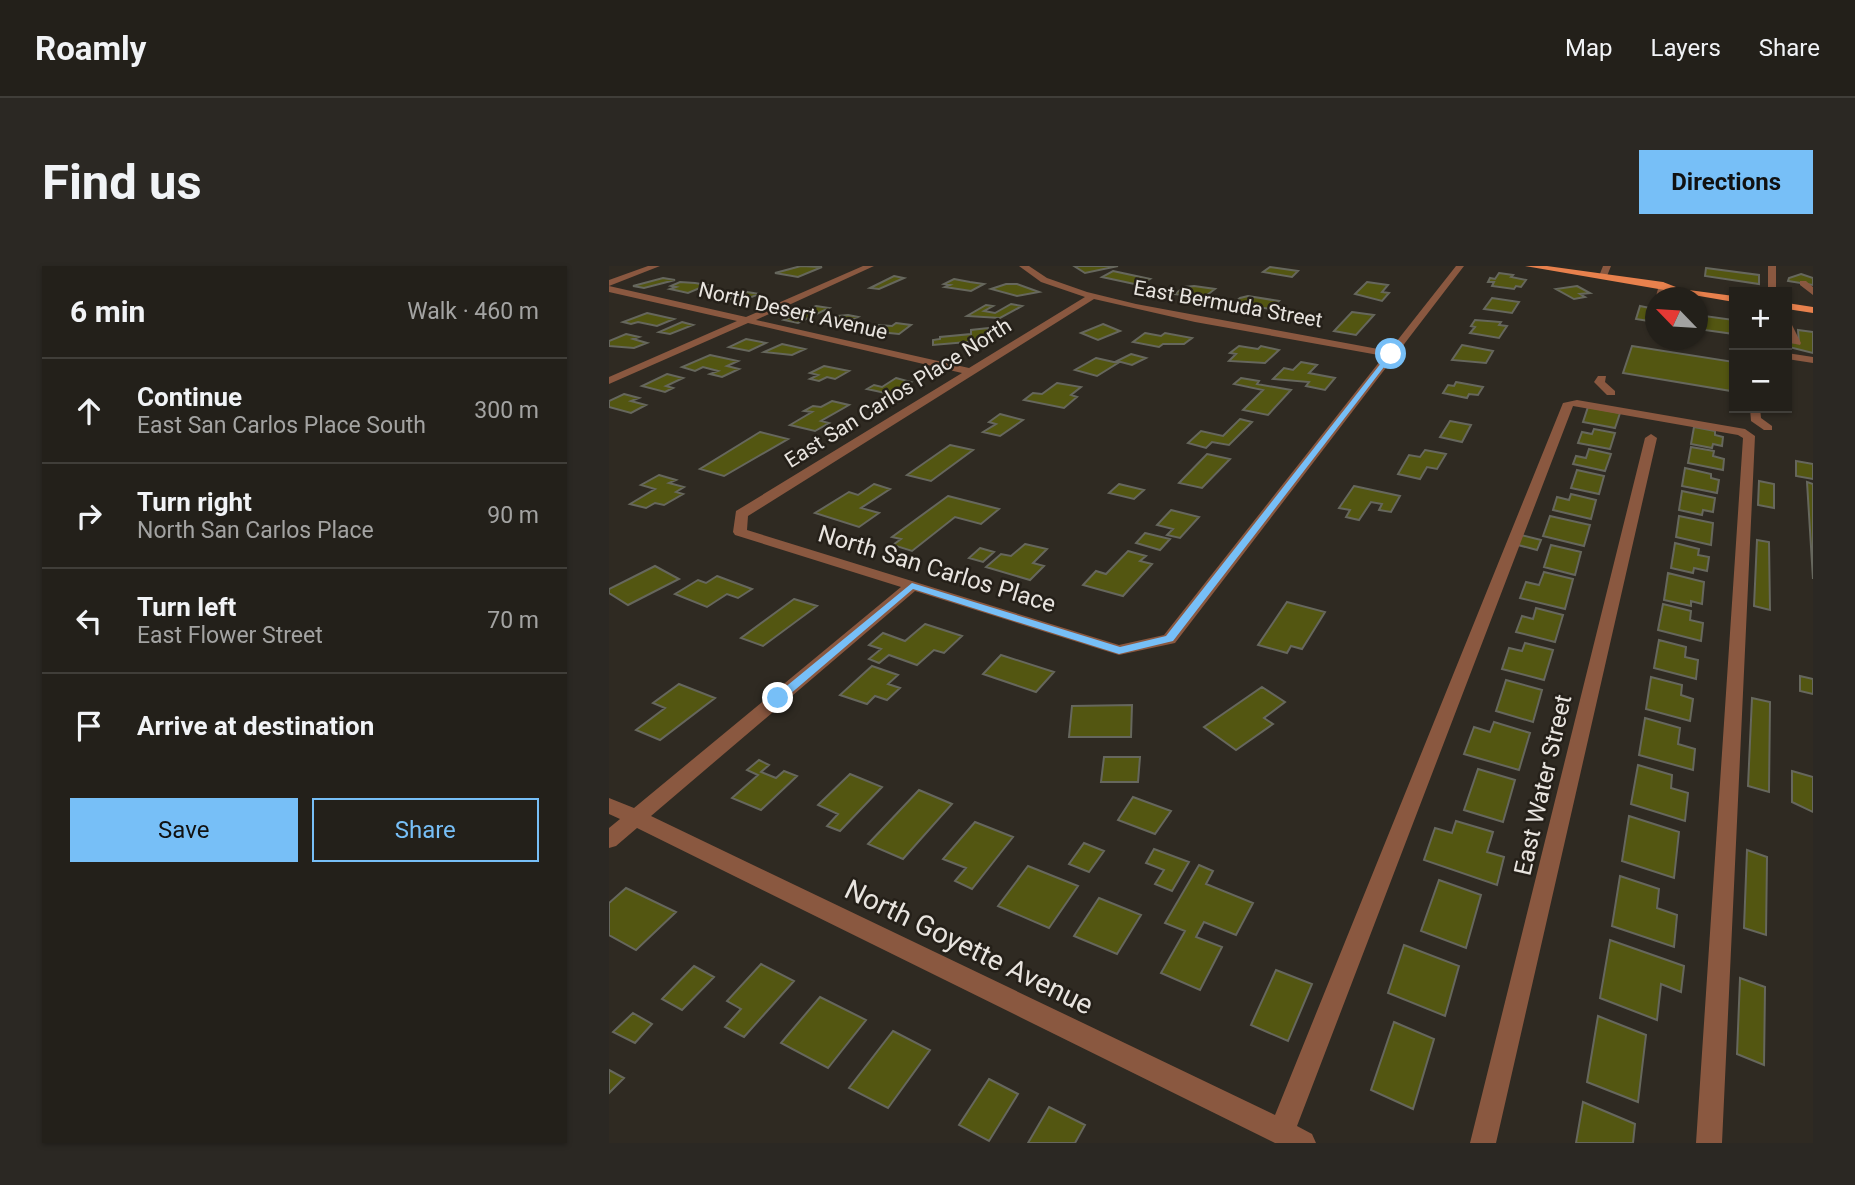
<!DOCTYPE html>
<html lang="en">
<head>
<meta charset="utf-8">
<style>
	body { margin:0; font-family:Roboto,sans-serif; background:#2b2823; color:#f1f3f6 }
	.controls { position:absolute; right:21px; top:21px; display:grid; overflow:hidden; border-radius:0px; box-shadow:0 2px 5px #0004 }
	.controls button { width:63px; height:63px; display:grid; place-items:center; padding:0; border:0; border-bottom:2px solid #403e39; background:#23201a; color:#f1f3f6; font:35px sans-serif }
	.compass { position:absolute; left:1036px; top:21px; width:63px; height:63px; border-radius:50%; background:#23201a; box-shadow:0 2px 5px #0004; rotate:295deg }
	.stop { position:absolute; width:21px; height:21px; margin:-16px; border:5px solid #77bff7; border-radius:50%; background:#fff }
	.stop.end { background:#77bff7; border-color:#fff; box-shadow:0 2px 7px #0008 }
	.list { margin:0; padding:0; list-style:none }
	h2 { display:flex; justify-content:space-between; align-items:center; height:91px; margin:0; padding:0 28px; font-size:30px }
	h2 small { font-size:23px; font-weight:400; color:#a3a3a2 }
	.list li { display:grid; grid-template-columns:46px 1fr auto; gap:21px; align-items:center; box-sizing:border-box; height:105px; padding:0 28px; border-top:2px solid #403e39 }
	.list b { display:block; font-size:26px; white-space:nowrap }
	.list p { margin:0; font-size:23px; white-space:nowrap; color:#a3a3a2 }
	.list em { font-size:23px; font-style:normal; color:#a3a3a2 }
	.actions { display:flex; gap:14px; padding:21px 28px }
	.actions a { flex:1; padding:16px 0; border:2px solid #77bff7; border-radius:0px; text-align:center; font-size:24px; color:#77bff7 }
	.actions .main { background:#77bff7; color:#111 }
	.icon { flex:none; width:38px; height:38px; fill:none; stroke:currentColor; stroke-width:2; stroke-linecap:round; stroke-linejoin:round }
	.map { position:relative; flex:none; width:1204px; height:877px; overflow:hidden; border-radius:0px }
	header { display:flex; align-items:center; gap:42px; box-sizing:border-box; height:98px; padding:0 35px; background:#23201a; border-bottom:2px solid #403e39 }
	header strong { font-size:33px }
	nav { display:flex; gap:38px; margin-inline-start:auto; font-size:24px }
	.intro { display:flex; align-items:center; justify-content:space-between; box-sizing:border-box; height:168px; padding:0 42px }
	h1 { margin:0; font-size:49px }
	.button { padding:18px 32px; border-radius:0px; background:#77bff7; color:#111; font-size:24px; font-weight:700 }
	main { display:flex; gap:42px; padding:0 42px }
	aside { flex:1; background:#23201a; border-radius:0px; box-shadow:0 2px 5px #0004 }
	.map>svg:first-child { display:block }
	.building { fill:#535611; stroke:#66675d; stroke-width:2 }
	.lines { fill:none; stroke-linecap:round; stroke-linejoin:round }
	.minor { fill:#8a5840; fill-rule:evenodd }
	.major { fill:#e8814d; fill-rule:evenodd }
	.route { fill:#77bff7 }
	.labels { text-anchor:middle; dominant-baseline:central; stroke-width:5; stroke-linejoin:round; paint-order:stroke }
	.far-street-label { font-size:21px; fill:#e8e4df; stroke:#252019 }
	.street-label { font-size:24px; fill:#e8e4df; stroke:#252019 }
	.near-street-label { font-size:28px; fill:#e8e4df; stroke:#252019 }
</style>
</head>
<body>
<header>
<strong>Roamly</strong>
<nav><a>Map</a><a>Layers</a><a>Share</a></nav>
</header>
<div class="intro"><h1>Find us</h1><a class="button">Directions</a></div>
<main>
<aside>
<h2>6 min<small>Walk · 460 m</small></h2>
<ul class="list">
<li><svg class="icon" aria-label="ahead" viewBox="0 0 24 24"><path d="M12 20V5M6 11l6-6 6 6"/></svg><div><b>Continue</b><p>East San Carlos Place South</p></div><em>300 m</em></li>
<li><svg class="icon" aria-label="right" viewBox="0 0 24 24"><path d="M7 20v-9h11M14 6l5 5-5 5"/></svg><div><b>Turn right</b><p>North San Carlos Place</p></div><em>90 m</em></li>
<li><svg class="icon" aria-label="left" viewBox="0 0 24 24"><path d="M17 20v-9H6M10 6l-5 5 5 5"/></svg><div><b>Turn left</b><p>East Flower Street</p></div><em>70 m</em></li>
<li><svg class="icon" aria-label="arrive" viewBox="0 0 24 24"><path d="M6 21V4h12l-3 4 3 4H6"/></svg><div><b>Arrive at destination</b></div></li>
</ul>
<div class="actions"><a class="main">Save</a><a>Share</a></div>
</aside>
<div class="map">
<svg width="1204" height="877" viewBox="0 0 1204 877">
	<rect width="100%" height="100%" fill="#2f2a22"/>
	<path class="building" d="M192,0L213,1L189,11L166,7Z
		M465,0H509L476,7Z
		M661,1L689,5L683,11L654,6Z
		M1097,2L1150,9V18L1096,10Z
		M504,5L541,13L530,19L493,11Z
		M890,7L904,9L902,11L917,14L912,21L907,20L905,23L883,20L885,16H879L881,12L886,13Z
		M1192,8L1204,12V19L1179,15L1180,12Z
		M285,10L295,12L270,23L261,22Z
		M54,12L66,14L35,22L24,20Z
		M345,13L361,16L375,18L362,25L336,21L341,19L335,18Z
		M71,16L86,17L98,19L79,27L61,23L67,21L62,20Z
		M758,16L779,19L773,26L780,27L773,35L746,28Z
		M397,18H408L430,26L408,30L382,23Z
		M585,20L606,23L594,32L566,28L575,21Z
		M968,20L981,27L971,28L976,31L965,33L947,23Z
		M138,26L150,28L133,35L121,33Z
		M639,30L670,35L661,43L625,37L631,32Z
		M883,32L910,36L903,47L875,43Z
		M402,38L413,40L391,52L358,50L377,39L384,40L375,45L386,47Z
		M207,40L220,42L189,57L175,54Z
		M1031,40L1046,43V56L1027,53Z
		M743,46L765,49L747,69L725,65Z
		M38,47L65,53L48,60L29,56L22,58L14,56Z
		M239,49L249,51L236,57L242,59L237,61L215,57L228,50Z
		M1088,49L1125,54V68L1088,63Z
		M866,54L892,56L890,59L898,60L890,72L861,67L866,61L862,60Z
		M73,56L84,59L61,68L50,66Z
		M287,57L302,59L290,68L260,65L269,59L283,60Z
		M494,58L511,65L489,74L472,67Z
		M379,62L381,74L324,79V74L331,73V71L362,68V64Z
		M1189,64L1204,66V87L1180,81V76L1190,77Z
		M536,67L552,70L556,67L583,72L575,78H554L550,81L524,76Z
		M17,68L30,71L24,73L38,77L25,82L0,80V75Z
		M137,73L157,77L140,85L120,81Z
		M173,78L196,83L183,89L155,86Z
		M853,79L884,85L877,97L843,94Z
		M630,80L649,83L652,80L670,84L656,97L620,95L627,88L621,87Z
		M1023,80L1125,96V116L1123,115L1122,125L1014,107Z
		M522,88L537,92L523,99L508,95Z
		M101,89L129,95L118,100L130,103L113,111L101,108L109,105L94,101L86,105L73,101Z
		M487,92L509,97L488,110L466,104Z
		M692,96L708,99L700,107L726,112L716,124L697,120L700,116L664,113L675,102L684,104Z
		M215,100L240,105L226,113L218,111L210,115L201,113L209,109L201,107Z
		M58,108L74,112L57,120L64,122L56,126L33,120Z
		M287,112L302,116L281,128L258,123L265,119L273,121Z
		M632,112L650,115L648,118L682,124L659,149L634,144L654,124L625,118Z
		M847,116L874,121L869,129L860,128L858,132L834,127L839,119L845,120Z
		M448,117L472,121L462,129L468,131L455,142L415,134L424,127L433,128Z
		M15,128L30,132L22,135L37,139L22,147L0,141V135Z
		M223,135L240,139L212,155L220,157L206,165L181,159L203,146L195,145L204,140L212,141Z
		M979,141L1011,147L1006,162L974,156Z
		M391,148L414,154L391,170L374,166L387,158L380,156Z
		M631,153L643,156L620,179L603,176L597,182L579,177L592,165L614,170Z
		M841,155L862,159L853,176L831,171Z
		M1085,161L1106,165V169L1114,171L1113,180L1104,178L1103,182L1082,178Z
		M985,163L1006,167L1001,183L969,177L973,166L983,168Z
		M151,166L179,173L115,210L91,203Z
		M341,179L364,184L322,215L298,209Z
		M1082,181L1105,185L1104,190L1115,193L1114,204L1079,197Z
		M980,183L1002,188L996,205L964,198L967,190L977,192Z
		M816,184L837,188L828,203L818,201L811,213L789,208L800,189L811,191Z
		M598,188L621,193L593,222L570,217Z
		M1187,195L1204,198V213L1187,210Z
		M1076,202L1102,208V212L1110,214L1108,227L1073,220Z
		M968,204L995,210L990,228L962,222Z
		M50,209L67,214L60,217L75,221L67,226L74,228L55,239L46,237L37,242L21,238L46,223L32,219Z
		M1150,215L1165,218V242L1149,239Z
		M1198,216L1204,218V313Z
		M265,218L281,223L252,242L270,247L250,261L206,247L240,226L249,229Z
		M510,218L535,224L525,233L500,227Z
		M745,220L791,230L782,246L770,244L773,238L762,236L750,254L737,251L741,244L730,242Z
		M1073,225L1106,232L1104,246L1094,244L1093,249L1070,244Z
		M962,228L987,234L982,253L944,244L948,231L960,234Z
		M339,230L390,243L372,258L346,251L303,285L284,279L292,273L283,271Z
		M562,244L590,251L571,272L558,269L564,263L548,259Z
		M941,250L981,259L975,280L934,270Z
		M1070,250L1104,257L1102,279L1067,271Z
		M536,267L561,273L551,284L527,277Z
		M912,269L932,274L928,284L909,279Z
		M1148,274L1160,276L1161,344L1145,340Z
		M1066,277L1090,283L1089,289L1100,291L1098,305L1085,302L1084,307L1062,302Z
		M416,278L438,283L424,297L435,300L421,314L377,301L392,288L402,290Z
		M942,279L972,286L966,309L935,301Z
		M371,282L385,286L374,296L360,292Z
		M519,285L537,290L531,295L543,298L514,330L474,319L487,305L497,308Z
		M46,300L70,313L19,339L0,327V323Z
		M935,306L964,313L956,343L911,332L917,316L930,319Z
		M1059,307L1095,316L1093,338L1082,335V340L1055,334Z
		M108,310L143,323L129,332L118,328L98,341L66,328L89,314L97,317Z
		M185,333L208,340L154,380L132,372Z
		M678,336L716,346L693,383L682,380L678,387L649,379Z
		M1054,338L1082,345L1081,354L1094,357L1092,375L1049,364Z
		M927,342L954,349L946,376L907,366L913,350L924,353Z
		M316,358L353,370L335,387L325,384L308,399L280,389L270,397L260,393L272,383L260,379L274,367L296,375Z
		M1050,374L1077,381L1076,391L1089,394L1087,413L1045,402Z
		M916,377L944,384L935,414L893,403L900,382L913,385Z
		M392,389L445,406L427,426L374,408Z
		M263,400L289,409L279,418L291,422L278,434L266,430L258,438L231,429Z
		M1191,410L1204,413V428L1191,425Z
		M1042,411L1073,419L1072,429L1084,433L1081,455L1037,443Z
		M897,414L933,424L924,456L887,445Z
		M70,418L106,432L51,474L27,464L56,442L44,437Z
		M653,421L676,436L655,452L664,458L627,484L595,461Z
		M1143,432L1161,436L1160,526L1139,520Z
		M523,439L522,471H460L463,440Z
		M1036,452L1071,462L1069,478L1086,483L1084,504L1030,489Z
		M885,456L921,467L910,504L855,488L865,461L881,466Z
		M495,491H531L529,516H492Z
		M150,494L160,499L152,506L167,512L175,505L188,510L152,544L123,532L149,509L138,504Z
		M1029,499L1063,509L1062,522L1079,527L1076,555L1022,538Z
		M869,503L906,514L894,556L855,544Z
		M1183,505L1204,511V546L1183,536Z
		M241,508L273,521L231,565L218,560L229,548L209,539Z
		M310,524L343,538L294,593L259,578Z
		M524,531L562,545L546,568L509,554Z
		M1020,550L1070,566L1065,612L1013,595Z
		M847,555L884,566L878,586L895,591L888,619L815,594L826,562L843,567Z
		M366,556L404,571L363,623L346,615L357,602L334,593Z
		M475,577L495,585L480,606L460,598Z
		M545,583L580,596L563,625L546,618L555,604L537,597Z
		M1138,584L1158,591L1157,669L1135,662Z
		M590,599L604,605L597,618L644,637L627,669L595,656L587,671L613,681L591,724L552,707L576,665L556,657Z
		M419,600L469,620L440,662L389,640Z
		M1011,610L1050,623L1048,642L1068,649L1065,681L1003,660Z
		M830,614L872,629L857,682L812,665Z
		M17,622L67,646L27,684L0,669V637Z
		M490,632L532,649L508,688L465,670Z
		M1001,674L1075,700L1072,726L1052,718L1048,754L991,732Z
		M795,679L850,700L836,750L779,727Z
		M152,698L185,715L135,771L116,761L132,743L118,735Z
		M85,700L105,711L73,744L53,733Z
		M667,704L703,718L679,775L642,759Z
		M1131,712L1156,721L1155,799L1128,788Z
		M211,731L257,754L219,802L172,777Z
		M24,747L43,758L26,777L4,766Z
		M989,750L1037,769L1029,836L978,816Z
		M785,756L825,773L804,843L762,824Z
		M284,765L321,784L279,842L240,822Z
		M0,804L15,812L0,827Z
		M380,813L409,828L380,875L350,859Z
		M974,836L1026,858L1024,877H967Z
		M440,841L476,859L466,877H419Z"/>
	<g class="lines">
		<path class="minor" d="M39,0H51L0,20V14Z
			M254,0H265L147,54L360,102L476,31L432,16L410,0H420L438,12L478,26L527,38L780,85L847,0H855L566,377L510,389L306,325L42,550L666,849L954,137L968,134L1136,163L1146,170L1113,877H1087L1134,172L1129,169L964,140L688,860L703,868L707,877H666L28,562L7,580L0,582V562L11,553L0,548V532L25,542L292,321L126,269L124,266L127,245L353,107L139,57L0,118V111L128,55L0,26V20L137,51ZM485,33L586,56L775,90L555,369L510,379L138,264L139,250Z
			M994,0H1002L998,10L994,13L990,10Z
			M1159,0H1167V26H1159Z
			M1191,15H1197L1204,21V29L1191,19Z
			M1054,16L1058,19L1054,32H1046V34L1050,19Z
			M1178,56L1183,59L1192,77L1191,79L1182,77L1178,68Z
			M1178,87L1204,91V97L1178,93Z
			M989,110H997L996,116L1006,125V129H998L985,116Z
			M1141,142H1151L1152,152L1163,160V164H1155L1142,155Z
			M1042,168L1048,172L887,877H861L1036,172Z"/>
		<path class="major" d="M916,0H938L1054,16L1072,23L1125,30V36Z
			M1178,37L1204,41V47L1178,43Z"/>
	</g>
	<path class="route" d="M780,87L785,88L564,375L510,388L304,323L173,435L169,436L163,432L303,317L511,381L557,370Z"/>
	<g class="labels">
		<g class="far-street-label">
			<text transform="translate(619 38) rotate(10)">East Bermuda Street</text>
			<text transform="translate(184 45) rotate(13)">North Desert Avenue</text>
			<text transform="translate(289 127) rotate(-32)">East San Carlos Place North</text>
		</g>
		<g class="street-label">
			<text transform="translate(328 303) rotate(17)">North San Carlos Place</text>
			<text transform="translate(934 519) rotate(-77)">East Water Street</text>
		</g>
		<g class="near-street-label">
			<text transform="translate(360 681) rotate(26)">North Goyette Avenue</text>
		</g>
	</g>
</svg>
<div class="controls">
<button>+</button>
<button>−</button>
</div>
<svg class="compass" viewBox="-18 -18 36 36"><path d="M0-13l5 13h-10z" fill="#e53935"/><path d="M0 13l5-13h-10z" fill="#a3a3a2"/></svg>
<div class="stop" style="left:782px;top:88px"></div>
<div class="stop end" style="left:169px;top:432px"></div>
</div>
</main>
</body>
</html>
